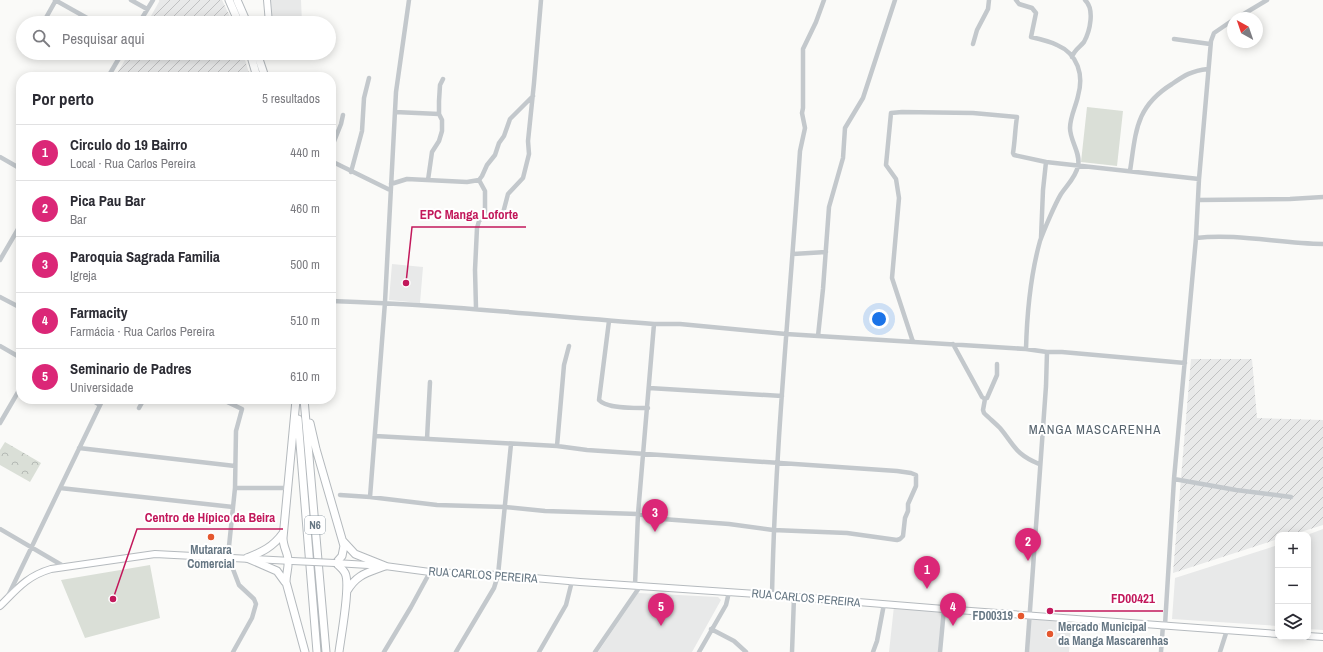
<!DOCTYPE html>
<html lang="pt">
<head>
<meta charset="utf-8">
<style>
	body { margin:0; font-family:"Archivo Narrow",sans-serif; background:#f7f7f7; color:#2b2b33 }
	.controls { position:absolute; right:12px; bottom:12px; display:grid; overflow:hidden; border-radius:8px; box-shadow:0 2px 10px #0003 }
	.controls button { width:36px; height:36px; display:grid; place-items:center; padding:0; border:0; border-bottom:1px solid #e1e1e2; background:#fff; color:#2b2b33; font:20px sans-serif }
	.compass { position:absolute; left:1227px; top:12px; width:36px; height:36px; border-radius:50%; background:#fff; box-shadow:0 2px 10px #0003; rotate:320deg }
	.you { position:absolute; left:879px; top:319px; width:14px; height:14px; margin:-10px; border:3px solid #fff; border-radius:50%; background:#1a73e8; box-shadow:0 0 0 6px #1a73e833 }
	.badge { display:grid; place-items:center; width:26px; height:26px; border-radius:50%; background:#db2777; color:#fff; font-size:13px; font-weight:700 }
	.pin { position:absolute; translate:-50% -33px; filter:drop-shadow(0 1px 2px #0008) }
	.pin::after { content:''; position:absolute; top:21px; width:14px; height:12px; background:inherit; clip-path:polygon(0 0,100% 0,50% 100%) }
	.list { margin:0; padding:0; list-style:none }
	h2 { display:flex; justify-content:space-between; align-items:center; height:52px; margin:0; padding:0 16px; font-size:17px }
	h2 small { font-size:13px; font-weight:400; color:#7c7c81 }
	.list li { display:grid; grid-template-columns:26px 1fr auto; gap:12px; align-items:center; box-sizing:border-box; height:56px; padding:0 16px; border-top:1px solid #e1e1e2 }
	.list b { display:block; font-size:15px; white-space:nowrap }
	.list p { margin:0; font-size:13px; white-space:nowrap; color:#7c7c81 }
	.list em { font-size:13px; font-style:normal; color:#7c7c81 }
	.icon { flex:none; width:22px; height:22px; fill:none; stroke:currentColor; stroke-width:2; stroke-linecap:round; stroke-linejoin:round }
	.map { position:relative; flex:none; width:1323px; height:652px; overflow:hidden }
	.search { position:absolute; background:#fff; box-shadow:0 2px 10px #0003; left:16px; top:16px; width:320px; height:44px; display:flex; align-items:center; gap:10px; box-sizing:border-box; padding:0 14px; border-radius:22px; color:#7c7c81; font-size:15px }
	.panel { position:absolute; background:#fff; box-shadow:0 2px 10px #0003; left:16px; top:72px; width:320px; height:332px; border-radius:16px }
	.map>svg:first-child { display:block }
	.built { fill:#e8e9e9 }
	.industrial { fill:url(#industrial-furrows) }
	.forest { fill:url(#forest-crowns) }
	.pitch { fill:#dadfd7 }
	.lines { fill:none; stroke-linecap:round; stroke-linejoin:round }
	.major-casing { stroke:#b5babe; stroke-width:8 }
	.highway-casing { stroke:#b4b9bd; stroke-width:9 }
	.minor { stroke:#c3c8cc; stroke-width:4.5 }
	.major { stroke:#fff; stroke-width:6 }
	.highway { stroke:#fff; stroke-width:7 }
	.major-bridge-casing { stroke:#b5babe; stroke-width:8; stroke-linecap:butt }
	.major-bridge { stroke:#fff; stroke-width:6 }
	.poi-dot { fill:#e4572e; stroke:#fff; stroke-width:1.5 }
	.labels { text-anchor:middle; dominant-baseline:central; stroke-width:4; stroke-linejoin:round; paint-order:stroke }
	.shield { fill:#fff; stroke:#939fa8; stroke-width:1 }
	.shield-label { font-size:11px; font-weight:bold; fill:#657683 }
	.poi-label { font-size:12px; font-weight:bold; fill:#657683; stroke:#fff }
	.street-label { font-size:12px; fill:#657683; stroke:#fff }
	.neighbourhood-label { font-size:13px; letter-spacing:1px; fill:#57646e; stroke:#fff }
	.leader { fill:none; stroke:#c2185b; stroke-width:1.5 }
	.callout-dot { fill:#c2185b; stroke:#fff; stroke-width:1.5 }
	.callout-label { font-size:13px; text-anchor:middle; font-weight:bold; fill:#c2185b; stroke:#fff; stroke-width:4; stroke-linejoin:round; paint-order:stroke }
</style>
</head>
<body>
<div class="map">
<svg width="1323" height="652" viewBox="0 0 1323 652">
	<defs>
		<pattern id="industrial-furrows" width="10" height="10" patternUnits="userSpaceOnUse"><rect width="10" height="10" fill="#e8e9e9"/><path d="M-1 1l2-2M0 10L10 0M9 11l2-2" fill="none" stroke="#c0c1c2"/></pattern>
		<pattern id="forest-crowns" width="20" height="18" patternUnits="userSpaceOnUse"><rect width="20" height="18" fill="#dadfd7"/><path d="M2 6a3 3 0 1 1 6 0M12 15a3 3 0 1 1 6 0" fill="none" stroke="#b4b9b4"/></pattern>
	</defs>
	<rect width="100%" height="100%" fill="#fafaf8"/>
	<path class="built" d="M271,0H301L302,23H272Z
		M392,264L423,267L420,303L389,300Z
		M1323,529V630L1308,629L1307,535Z
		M1278,545V626L1172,619L1175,578Z
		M638,593L718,597L721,600L692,652H598Z
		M894,606L942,610L938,652H889Z
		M1031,619L1071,623L1069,652H1029Z"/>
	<path class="industrial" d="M160,0H222L233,23H147Z
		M129,53H243L249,73V77H115Z
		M1191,359H1252L1257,418L1323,420V525L1291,535H1278V539L1173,573Z"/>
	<path class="forest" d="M5,442L41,463L30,482L0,465V450Z"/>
	<path class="pitch" d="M1087,107L1123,111L1117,166L1081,162Z
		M150,565L160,618L85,638L61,580Z"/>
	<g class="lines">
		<defs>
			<path id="major" d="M267,0L269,23
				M259,58L264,53
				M335,563L385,566L430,572L498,575L580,582L772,595L944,609L1278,634
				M0,606C17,589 27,576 51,569L155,554L292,561
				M1308,636L1323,637"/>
			<path id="highway" d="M229,0L239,23
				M237,0L247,23
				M250,53L257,77
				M257,53L265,77
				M304,399L326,652
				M296,400L283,538C283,547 288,553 288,560C289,567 286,574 286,582L305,652
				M298,419L317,652
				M310,423L316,449L344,546L342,556L336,563C339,566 343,569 345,573C351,584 341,636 339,652
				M343,541L355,554L385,566
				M247,558L277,571L285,582
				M247,558C262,552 273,547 283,533
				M347,591C357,574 367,573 385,566"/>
		</defs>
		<use href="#major" class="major-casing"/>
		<use href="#highway" class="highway-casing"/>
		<path class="minor" d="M55,0L96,23
			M131,0L147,9
			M1016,0L1019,4L1032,8L1036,13L1031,37C1040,39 1049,41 1057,45C1078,54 1084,75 1078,96C1076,106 1070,117 1070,128C1070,141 1081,153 1078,166C1076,177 1067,185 1061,194C1055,204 1044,230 1040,241C1030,277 1027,312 1026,349
			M1237,18L1267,0
			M43,23L56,0
			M139,23L153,0
			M1174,39L1210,44
			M973,44L977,30L988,9L989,0
			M1072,57C1074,50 1080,47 1084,42C1090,31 1095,9 1085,0
			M108,77L122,53
			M395,112L439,114
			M331,149L341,124L343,115
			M0,157L21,169
			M331,161L390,190
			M1130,171C1136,132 1135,107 1172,84C1185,75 1191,71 1208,69
			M351,172L362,131L364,98L369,78
			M428,180L432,152L439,141L442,131V120L439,114V101L440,85L443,79
			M479,180L485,191V215
			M391,184L407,179L467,182L479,180L482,176L487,165L495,155L499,143L504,136L510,119L533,96
			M1198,200L1290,199L1323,197
			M1041,238L1043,190L1046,162L1199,179
			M1196,238C1238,233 1281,244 1323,244
			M793,254L826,252
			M0,260L21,224
			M0,297L21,308
			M331,301C439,304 546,316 654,324H680L786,334L1026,349L1047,352H1062L1185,363
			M476,308L475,270L477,228L479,221L485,215H500L503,213L508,194L523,178L529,154L528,141L534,83L541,0
			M609,321L599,400C607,409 635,408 648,408
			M818,336L823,289L829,207L843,158L845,128L863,98L895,0
			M913,342L892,278L899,198L896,179L886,165L891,113L902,112L973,113L1017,117C1015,129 1015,141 1013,153L1014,155L1046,162
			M953,344L982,397L985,399L987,398L997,375V364
			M0,346L21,358
			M649,388L782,396
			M90,399L100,405
			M221,399L242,409L236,431L235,488L228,556L239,585L254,599L256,604L252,618L233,652
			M985,399L983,410L984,413C989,418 995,423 1000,428C1015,446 1015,454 1039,464
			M139,408L144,399
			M0,423L21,387
			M427,439L430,382
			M557,446L564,365L569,346
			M79,448L235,466
			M1174,479L1236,490L1291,497
			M60,488L233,507
			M235,488H287
			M340,495L370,497L437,505L505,507L545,511L638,514L662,519L729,524L773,530L847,533L897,540L900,539L903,536L905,518L908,511V504L916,486V475L911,473L897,471L587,450L557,446L375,436
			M370,497L385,302L396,92L409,0
			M0,529L65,567
			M635,585L638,514L654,324
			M772,595C775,447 790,299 800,151L805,128L802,113L803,108V49L816,22L824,0
			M8,596L103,399
			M1165,625L1174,479L1196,238L1199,179L1211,41L1214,33L1233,20
			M711,629L734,641L746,652
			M384,652L411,607L430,572
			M456,652L494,588L498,575L511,444
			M539,652L566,605L572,581
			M595,652L641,585
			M699,652L726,605L729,592
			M792,652L794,597
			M873,652L877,641L884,604
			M940,652L944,609
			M1027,652L1046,386L1047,352
			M1161,652L1163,625
			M1220,652L1227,630"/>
		<use href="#major" class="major"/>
		<use href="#highway" class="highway"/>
		<defs>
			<path id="major-bridge" d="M292,561L335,563"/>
		</defs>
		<use href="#major-bridge" class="major-bridge-casing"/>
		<use href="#major-bridge" class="major-bridge"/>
	</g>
	<g class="poi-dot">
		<circle cx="211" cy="537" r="4"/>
		<circle cx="1021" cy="616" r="4"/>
		<circle cx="1050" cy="634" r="4"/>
	</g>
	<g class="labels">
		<rect class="shield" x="305" y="516" width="20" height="18" rx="3"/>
		<g class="shield-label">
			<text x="315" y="525">N6</text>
		</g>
		<g class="poi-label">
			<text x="211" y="550">Mutarara<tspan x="211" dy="14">Comercial</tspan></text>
			<text x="1013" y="616" text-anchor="end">FD00319</text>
			<text x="1058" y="627" text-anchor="start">Mercado Municipal<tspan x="1058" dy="14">da Manga Mascarenhas</tspan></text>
		</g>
		<g class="street-label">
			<text transform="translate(483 575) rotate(4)">RUA CARLOS PEREIRA</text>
			<text transform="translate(806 598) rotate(5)">RUA CARLOS PEREIRA</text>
		</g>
		<g class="neighbourhood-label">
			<text x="1095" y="429">MANGA MASCARENHA</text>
		</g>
	</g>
	<path class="leader" d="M406 283L412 227H526M113 599L137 529H283M1050 611L1103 611H1163"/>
	<g class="callout-dot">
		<circle cx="406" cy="283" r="4"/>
		<circle cx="113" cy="599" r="4"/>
		<circle cx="1050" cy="611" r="4"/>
	</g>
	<g class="callout-label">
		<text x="469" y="219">EPC Manga Loforte</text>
		<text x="210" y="522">Centro de Hípico da Beira</text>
		<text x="1133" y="603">FD00421</text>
	</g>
</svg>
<div class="controls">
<button>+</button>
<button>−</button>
<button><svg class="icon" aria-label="layers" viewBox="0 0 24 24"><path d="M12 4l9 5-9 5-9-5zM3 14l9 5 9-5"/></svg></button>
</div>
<svg class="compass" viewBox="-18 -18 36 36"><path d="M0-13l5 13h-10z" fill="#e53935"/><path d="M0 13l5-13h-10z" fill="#7c7c81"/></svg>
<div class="you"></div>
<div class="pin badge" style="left:927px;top:589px">1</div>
<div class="pin badge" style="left:1028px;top:561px">2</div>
<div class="pin badge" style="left:655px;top:532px">3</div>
<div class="pin badge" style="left:953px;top:626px">4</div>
<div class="pin badge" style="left:661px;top:626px">5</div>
<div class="search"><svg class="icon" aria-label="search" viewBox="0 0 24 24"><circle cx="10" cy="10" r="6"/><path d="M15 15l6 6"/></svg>Pesquisar aqui</div>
<section class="panel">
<h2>Por perto<small>5 resultados</small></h2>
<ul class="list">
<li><span class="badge">1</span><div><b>Circulo do 19 Bairro</b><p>Local · Rua Carlos Pereira</p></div><em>440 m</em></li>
<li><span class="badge">2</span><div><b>Pica Pau Bar</b><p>Bar</p></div><em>460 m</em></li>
<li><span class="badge">3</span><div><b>Paroquia Sagrada Familia</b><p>Igreja</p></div><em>500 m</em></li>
<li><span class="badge">4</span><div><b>Farmacity</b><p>Farmácia · Rua Carlos Pereira</p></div><em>510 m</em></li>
<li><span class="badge">5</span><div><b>Seminario de Padres</b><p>Universidade</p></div><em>610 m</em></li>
</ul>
</section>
</div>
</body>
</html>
